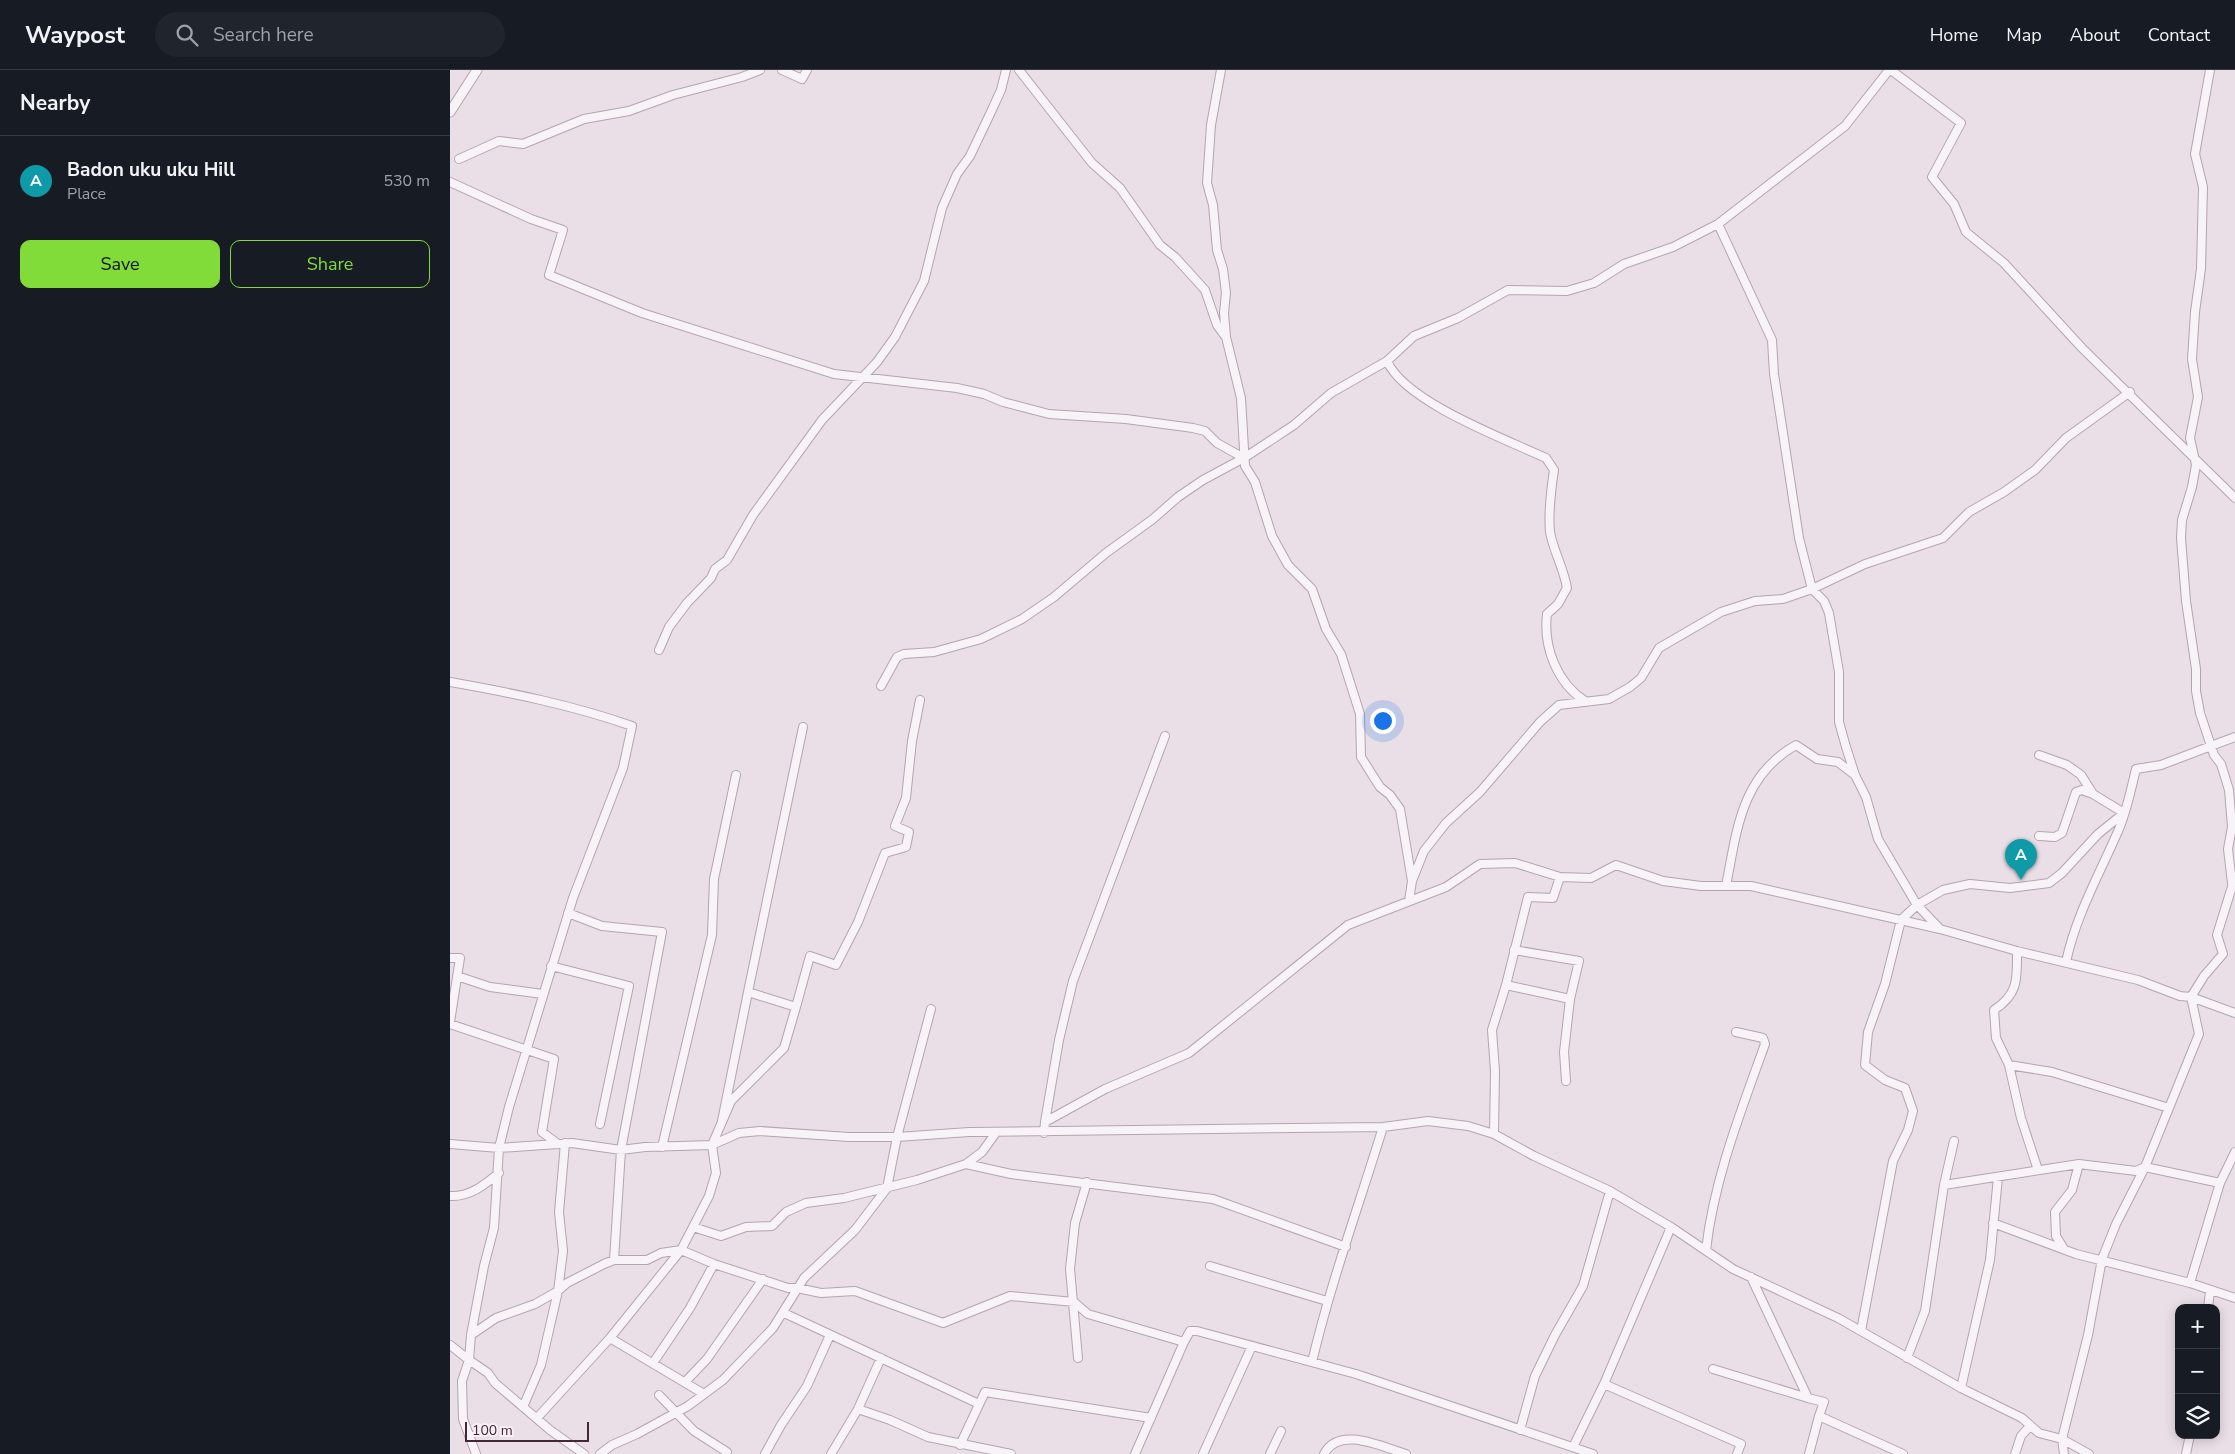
<!DOCTYPE html>
<html lang="en">
<head>
<meta charset="utf-8">
<style>
	body { margin:0; font-family:"Nunito Sans",sans-serif; background:#20242c; color:#f1f3f6 }
	.controls { position:absolute; right:15px; bottom:15px; display:grid; overflow:hidden; border-radius:10px; box-shadow:0 2px 12px #0003 }
	.controls button { width:45px; height:45px; display:grid; place-items:center; padding:0; border:0; border-bottom:1px solid #363941; background:#171b24; color:#f1f3f6; font:25px sans-serif }
	.scale { position:absolute; left:15px; bottom:12px; width:124px; box-sizing:border-box; padding-left:5px; border:2px solid #432739; border-top:0; font-size:14px; line-height:18px; white-space:nowrap; color:#432739; -webkit-text-stroke:4px #f7eff5; paint-order:stroke }
	.you { position:absolute; left:932px; top:650px; width:18px; height:18px; margin:-12px; border:4px solid #fff; border-radius:50%; background:#1a73e8; box-shadow:0 0 0 8px #1a73e833 }
	.badge { display:grid; place-items:center; width:32px; height:32px; border-radius:50%; background:#81db39; color:#fff; font-size:16px; font-weight:700 }
	.pin { position:absolute; translate:-50% -41px; filter:drop-shadow(0 1px 2px #0008) }
	.pin::after { content:''; position:absolute; top:26px; width:18px; height:15px; background:inherit; clip-path:polygon(0 0,100% 0,50% 100%) }
	.list { margin:0; padding:0; list-style:none }
	h2 { display:flex; justify-content:space-between; align-items:center; height:65px; margin:0; padding:0 20px; font-size:21px }
	h2 small { font-size:16px; font-weight:400; color:#9ea1a6 }
	.list li { display:grid; grid-template-columns:32px 1fr auto; gap:15px; align-items:center; box-sizing:border-box; height:90px; padding:0 20px; border-top:1px solid #363941 }
	.list b { display:block; font-size:19px; white-space:nowrap }
	.list p { margin:0; font-size:16px; white-space:nowrap; color:#9ea1a6 }
	.list em { font-size:16px; font-style:normal; color:#9ea1a6 }
	.actions { display:flex; gap:10px; padding:15px 20px }
	.actions a { flex:1; padding:11px 0; border:1px solid #81db39; border-radius:10px; text-align:center; font-size:18px; color:#81db39 }
	.actions .main { background:#81db39; color:#111 }
	.icon { flex:none; width:28px; height:28px; fill:none; stroke:currentColor; stroke-width:2; stroke-linecap:round; stroke-linejoin:round }
	.map { position:relative; flex:none; width:1785px; height:1384px; overflow:hidden }
	header { display:flex; align-items:center; gap:30px; box-sizing:border-box; height:70px; padding:0 25px; background:#171b24; border-bottom:1px solid #363941 }
	header strong { font-size:24px }
	nav { display:flex; gap:28px; margin-inline-start:auto; font-size:18px }
	.search { width:350px; height:45px; background:#20242c; display:flex; align-items:center; gap:12px; box-sizing:border-box; padding:0 18px; border-radius:28px; color:#9ea1a6; font-size:19px }
	main { display:flex }
	aside { flex:1; background:#171b24 }
	.map>svg:first-child { display:block }
	.lines { fill:none; stroke-linecap:round; stroke-linejoin:round }
	.minor-casing { stroke:#b5a4af; stroke-width:10 }
	.tertiary-casing { stroke:#b5a4af; stroke-width:11 }
	.minor { stroke:#f8f3f6; stroke-width:8 }
	.tertiary { stroke:#f8f3f6; stroke-width:9 }
</style>
</head>
<body>
<header>
<strong>Waypost</strong>
<div class="search"><svg class="icon" aria-label="search" viewBox="0 0 24 24"><circle cx="10" cy="10" r="6"/><path d="M15 15l6 6"/></svg>Search here</div>
<nav><a>Home</a><a>Map</a><a>About</a><a>Contact</a></nav>
</header>
<main>
<aside>
<h2>Nearby<small></small></h2>
<ul class="list">
<li><span class="badge" style="background:#0f9aa8">A</span><div><b>Badon uku uku Hill</b><p>Place</p></div><em>530 m</em></li>
</ul>
<div class="actions"><a class="main">Save</a><a>Share</a></div>
</aside>
<div class="map">
<svg width="1785" height="1384" viewBox="0 0 1785 1384">
	<rect width="100%" height="100%" fill="#eadfe7"/>
	<g class="lines">
		<defs>
			<path id="minor" d="M332,0L352,9L357,0
				M569,0L642,93L670,118L710,175L725,187L755,220L767,255L775,266
				M771,0L761,55L757,113L763,135L767,180L773,199L776,223L774,243L776,267L791,328L795,396L805,412L822,466L838,495L862,519L876,559L891,584L910,644L911,687L930,717L940,725L950,739L962,811
				M1441,0L1511,53L1482,107L1504,134L1516,162L1554,193L1632,278L1785,428
				M1760,0L1745,84L1753,117L1751,199L1745,242L1742,289L1748,327L1740,368L1746,395L1742,417L1732,450L1731,468L1736,531L1746,599V621L1750,643L1764,685L1771,694L1779,720L1782,757L1778,779L1782,813
				M9,89L49,71L73,74L134,49L179,41L223,25L292,7L310,0
				M0,112L81,149L113,160L99,205L192,243L384,304L507,318L534,324L553,332L599,344L676,349L743,358L755,361L767,373L794,388
				M1268,154L1322,270L1324,304L1349,468L1362,519L1374,531L1379,543L1389,602V652L1396,677L1405,705L1416,727L1428,769L1467,835L1490,859L1567,881L1688,910L1730,926L1741,927L1754,906L1773,884L1767,865L1785,807
				M937,291C955,332 1055,369 1096,388L1104,400C1101,420 1098,442 1100,462C1103,480 1114,499 1117,518L1108,534L1097,544C1093,577 1107,613 1135,631
				M209,580L219,557L237,533L261,508L265,499L277,490L303,445L372,350L427,292L445,267L474,211L492,138L507,104L520,86L540,44L551,20L556,0
				M0,612C62,623 122,635 182,656L173,698L123,828L59,1037L49,1078L44,1158L34,1196L21,1265L19,1290L38,1303L45,1313L100,1360L134,1384
				M431,616L447,587L454,584L484,582L531,569L572,549L604,527L656,483L703,449L728,427L753,410L794,388L844,355L881,323L937,291L964,266L1008,248L1058,220L1117,221L1144,213L1174,194L1223,177L1268,154L1395,56L1439,0
				M1589,766L1605,767L1612,763L1626,722L1632,720L1643,724
				M1276,816C1287,760 1291,706 1346,675L1367,689L1388,692L1405,705
				M959,831L962,811L974,781L996,753L1030,722L1090,652L1109,635L1159,629L1180,617L1191,608L1209,578L1271,542L1305,531L1333,529L1362,519L1415,494L1493,468L1519,442L1554,422L1585,400L1616,368L1680,322
				M118,843L152,856L212,862L171,1080L164,1190
				M1064,880L1129,891L1120,929
				M1567,881C1567,908 1569,924 1544,940L1546,968L1559,995L1571,1048L1588,1100
				M0,888H10L0,952
				M1616,892C1626,845 1650,803 1669,759C1677,740 1681,719 1686,699L1711,695L1785,667
				M101,896L179,916L150,1054
				M7,906L40,917L93,924
				M1056,915L1120,929L1114,982L1116,1011
				M298,922L353,657
				M346,937L360,886L386,895L408,852L435,783L456,777L459,762L445,756L456,728L462,671L470,630
				M0,954L104,989L92,1062L108,1074
				M1559,995L1602,1002L1719,1038
				M595,1052L609,970L623,911L715,666
				M594,1063L595,1052L655,1019L739,983L898,855L996,817L1030,794L1065,793L1110,807L1141,808L1166,795L1213,811L1251,816H1301L1490,859
				M1044,1064L1045,1001L1042,960L1056,915L1078,827L1103,828L1110,807
				M0,1074L49,1078L122,1073L171,1080L195,1077L262,1075L289,1063L310,1061L399,1067H447L519,1062L933,1057L978,1051L1018,1056L1044,1064L1084,1086L1160,1121L1221,1157L1283,1199L1388,1248L1511,1318L1572,1348L1589,1363L1612,1369L1639,1384
				M212,1077L262,865L264,809L286,705
				M516,1094L561,1104L763,1129L896,1177
				M1494,1115L1629,1094L1686,1101L1695,1097L1770,1113
				M0,1126C20,1127 34,1115 49,1103
				M1543,1153L1626,1184L1740,1213L1785,1228
				M243,1157L271,1166L296,1157L322,1156L336,1142L356,1133L394,1128L467,1110L516,1094L532,1082L545,1064
				M1614,1179L1606,1166L1605,1142L1622,1120L1629,1094
				M1256,1180C1264,1109 1291,1041 1315,974L1313,968L1286,962
				M760,1196L877,1231
				M1301,1207L1358,1328L1374,1332L1369,1346
				M1740,1213L1770,1113L1785,1082
				M1758,1238L1760,1221
				M334,1243L529,1334
				M1411,1261L1443,1091L1458,1060L1463,1041L1455,1018L1435,1010L1415,995L1418,962L1435,914L1451,850L1467,835L1493,820L1520,814L1560,818L1599,813L1612,803L1648,764L1674,743L1643,724L1631,705L1617,695L1589,685
				M21,1265L46,1248L85,1234L108,1221L117,1213L154,1194L164,1190H197L211,1183L231,1180L264,1194L338,1218H347L371,1223L405,1221L493,1253L560,1226L624,1232L638,1244L734,1272
				M160,1268L254,1324
				M0,1275L19,1290L12,1311L13,1349L26,1384
				M628,1288L620,1199L625,1153L637,1112
				M1457,1288L1475,1241L1494,1115L1504,1071
				M862,1292C881,1212 909,1135 933,1057
				M203,1293L240,1238L264,1194
				M1263,1299L1358,1328
				M236,1311L257,1289L313,1209
				M1154,1314L1291,1374L1287,1384
				M1511,1318L1540,1190L1548,1107
				M209,1325L244,1361L277,1382
				M73,1337L91,1295L108,1221L113,1181L109,1142L115,1073
				M408,1339L440,1350L478,1367L561,1384
				M87,1348L160,1268L231,1180L259,1126L266,1103L262,1075L281,1031L334,978L346,937L298,922L272,1051
				M1070,1360L1085,1306L1105,1265L1133,1216L1160,1121
				M510,1375L535,1322L701,1348
				M1123,1377L1154,1314L1221,1157
				M150,1384L162,1375L187,1364L238,1336L273,1310L323,1258L354,1208L405,1160L437,1118L447,1067L481,939
				M315,1384L331,1355L357,1316L380,1265
				M381,1384L408,1339L431,1288
				M685,1384L734,1272L740,1261H747L906,1304L1143,1384
				M753,1384L802,1276
				M820,1384L831,1361
				M874,1384C889,1355 932,1377 956,1384
				M1359,1384L1369,1346L1453,1384
				M1565,1384L1571,1366L1580,1356
				M1614,1384L1612,1369L1638,1265L1652,1189L1666,1154L1695,1097L1749,964L1741,927L1785,943
				M1736,1384L1740,1365"/>
			<path id="tertiary" d="M0,42L27,0"/>
		</defs>
		<use href="#minor" class="minor-casing"/>
		<use href="#tertiary" class="tertiary-casing"/>
		<use href="#minor" class="minor"/>
		<use href="#tertiary" class="tertiary"/>
	</g>
</svg>
<div class="controls">
<button>+</button>
<button>−</button>
<button><svg class="icon" aria-label="layers" viewBox="0 0 24 24"><path d="M12 4l9 5-9 5-9-5zM3 14l9 5 9-5"/></svg></button>
</div>
<div class="scale">100 m</div>
<div class="you"></div>
<div class="pin badge" style="left:1571px;top:810px;background:#0f9aa8">A</div>
</div>
</main>
</body>
</html>
